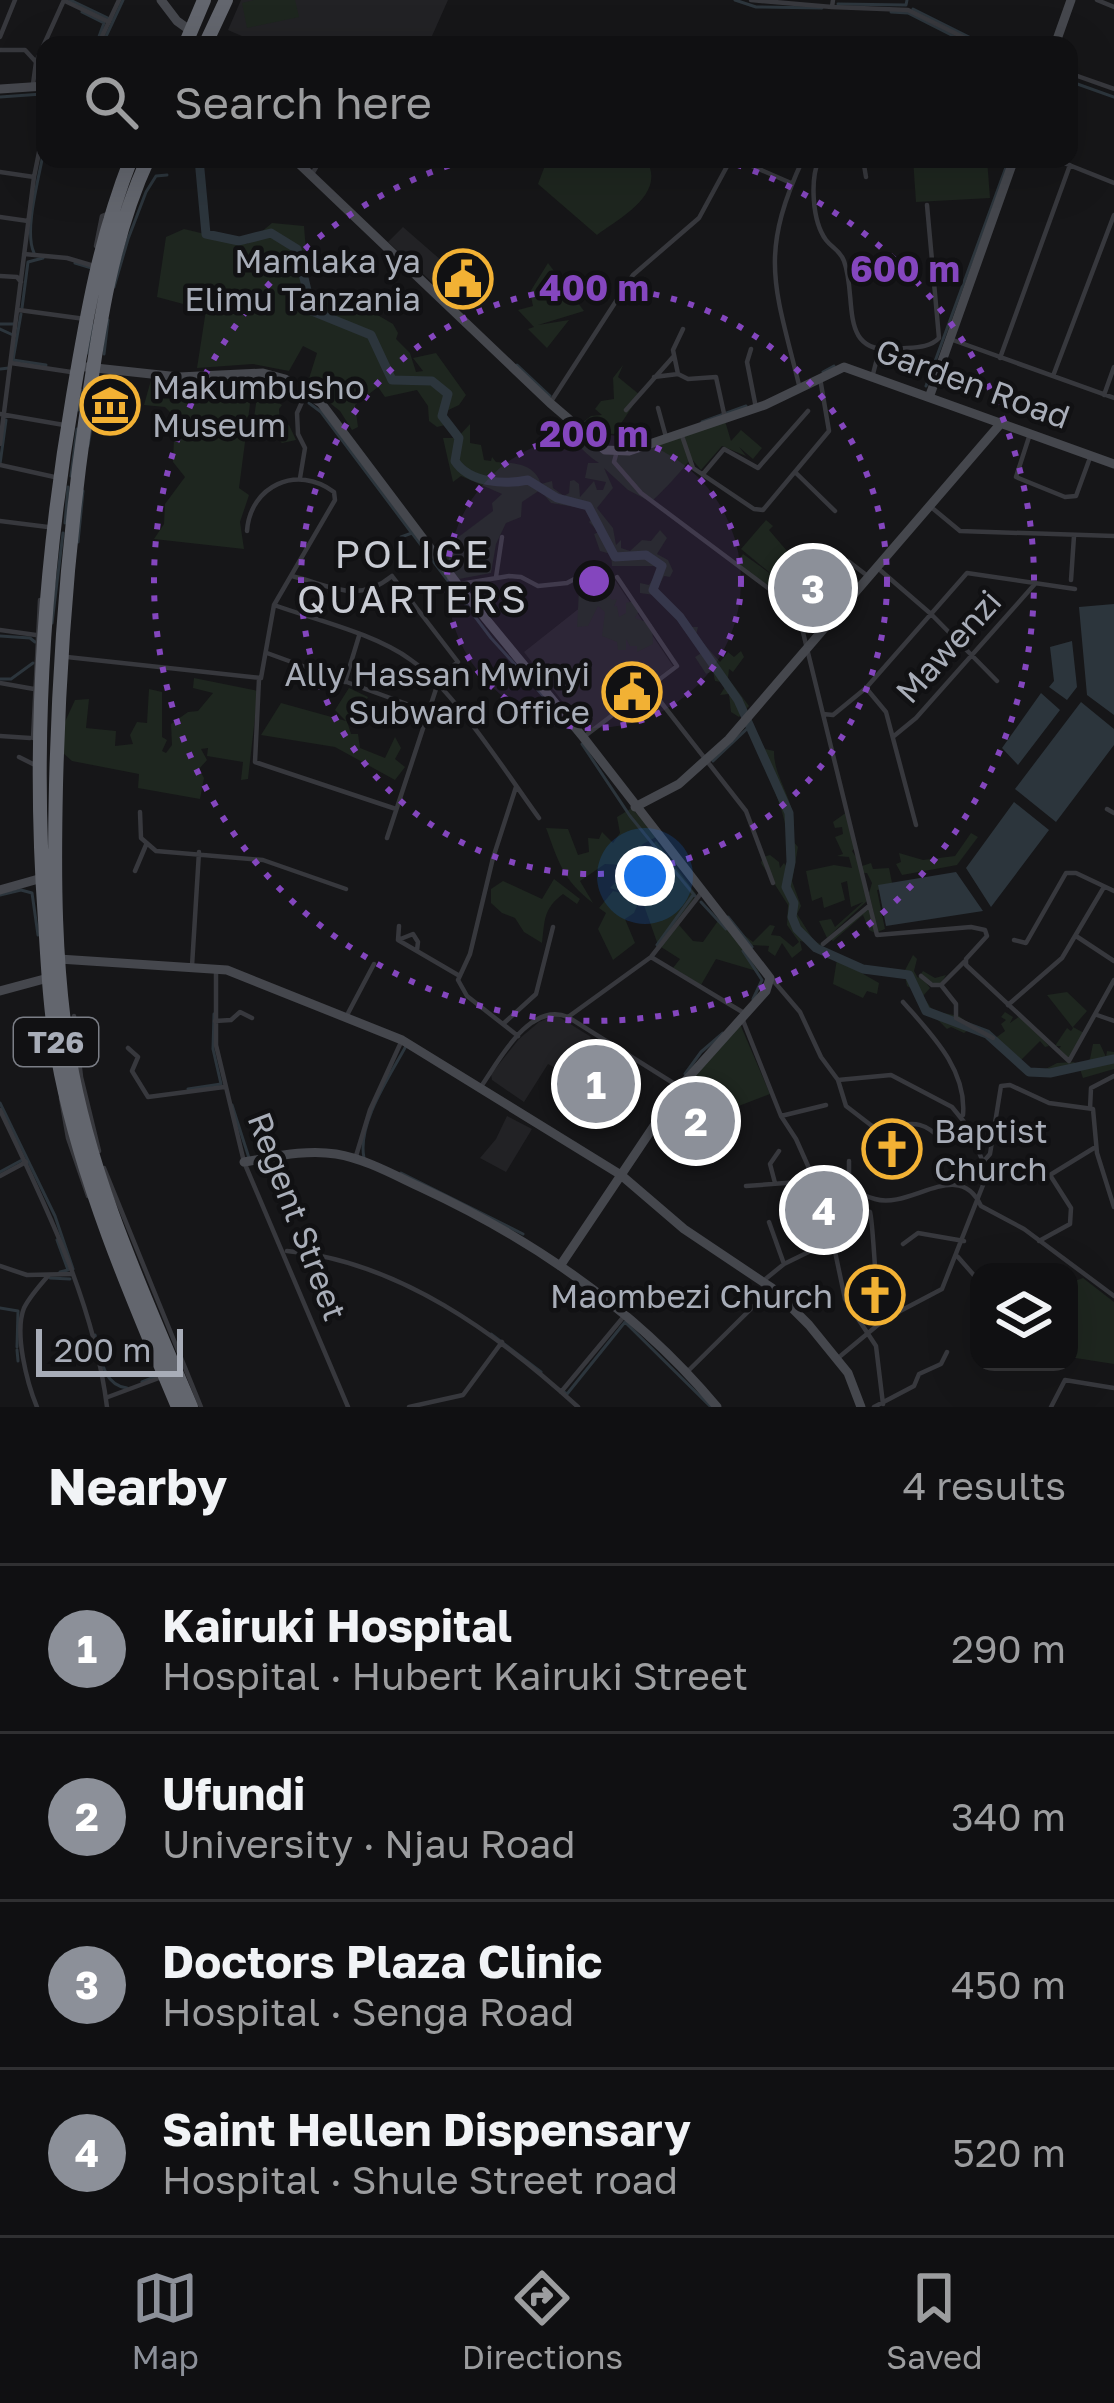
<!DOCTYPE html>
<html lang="en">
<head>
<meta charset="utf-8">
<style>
	body { margin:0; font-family:"Golos Text",sans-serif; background:#19191b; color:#f1f3f6 }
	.controls { position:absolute; right:36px; bottom:36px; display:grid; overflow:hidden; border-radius:24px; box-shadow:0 12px 48px #0002 }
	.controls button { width:108px; height:108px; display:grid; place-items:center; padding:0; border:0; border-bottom:3px solid #303032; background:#101012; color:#f1f3f6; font:60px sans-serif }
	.scale { position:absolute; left:36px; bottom:30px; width:147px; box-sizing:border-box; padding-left:12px; border:6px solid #a8adb8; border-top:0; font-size:33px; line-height:42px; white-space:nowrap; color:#a8adb8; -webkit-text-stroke:9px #111113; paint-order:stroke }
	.you { position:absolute; left:645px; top:876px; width:42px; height:42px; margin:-30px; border:9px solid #fff; border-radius:50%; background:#1a73e8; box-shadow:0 0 0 18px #1a73e833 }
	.badge { display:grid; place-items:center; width:78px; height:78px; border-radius:50%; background:#8c9099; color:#fff; font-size:39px; font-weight:700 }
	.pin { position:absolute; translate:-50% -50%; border:6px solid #fff; box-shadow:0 3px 12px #0006 }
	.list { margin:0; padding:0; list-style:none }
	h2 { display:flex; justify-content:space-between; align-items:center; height:156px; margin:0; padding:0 48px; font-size:51px }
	h2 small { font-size:39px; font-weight:400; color:#9c9d9f }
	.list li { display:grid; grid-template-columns:78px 1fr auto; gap:36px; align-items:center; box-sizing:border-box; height:168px; padding:0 48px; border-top:3px solid #303032 }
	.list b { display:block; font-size:45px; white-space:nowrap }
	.list p { margin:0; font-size:39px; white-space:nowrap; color:#9c9d9f }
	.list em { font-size:39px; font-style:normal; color:#9c9d9f }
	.icon { flex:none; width:66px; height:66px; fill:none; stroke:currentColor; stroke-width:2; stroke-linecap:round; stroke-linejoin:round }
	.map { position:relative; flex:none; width:1114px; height:1407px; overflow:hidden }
	.search { position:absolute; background:#101012; box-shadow:0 12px 48px #0002; left:36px; right:36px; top:36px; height:132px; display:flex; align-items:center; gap:30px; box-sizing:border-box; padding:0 42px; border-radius:24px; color:#9c9d9f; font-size:45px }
	.sheet { height:828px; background:#101012 }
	nav { display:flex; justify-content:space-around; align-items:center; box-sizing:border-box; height:168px; border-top:3px solid #303032; background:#101012; font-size:33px; color:#9c9d9f }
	nav a { display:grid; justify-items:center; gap:6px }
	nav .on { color:#8c9099 }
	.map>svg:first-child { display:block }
	.built { fill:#222225 }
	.green { fill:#1e261f }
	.water { fill:#2c353c }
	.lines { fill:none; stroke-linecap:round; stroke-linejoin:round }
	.stream { stroke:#2c353c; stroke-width:3 }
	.river { stroke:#2c353c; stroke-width:9 }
	.street { stroke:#37383d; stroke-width:4.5 }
	.secondary { stroke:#45474d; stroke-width:9 }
	.highway { stroke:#63666e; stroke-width:14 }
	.ring { fill:none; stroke:#8446be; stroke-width:6; stroke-dasharray:6 12 }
	.labels { text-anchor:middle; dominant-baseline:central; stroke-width:9; stroke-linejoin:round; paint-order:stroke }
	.shield { fill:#111113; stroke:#7b7e86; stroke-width:3 }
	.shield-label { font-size:30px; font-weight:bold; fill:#a8adb8 }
	.poi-label { font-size:33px; fill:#a8adb8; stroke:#111113; text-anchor:end }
	.street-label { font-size:33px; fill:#a8adb8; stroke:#111113 }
	.quarter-label { font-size:39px; letter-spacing:3px; fill:#c9ccd4; stroke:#111113 }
	.centre { fill:#8446be; stroke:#111113; stroke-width:6 }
	.ring-label { font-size:36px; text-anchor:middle; font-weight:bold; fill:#8446be; stroke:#111113; stroke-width:9; stroke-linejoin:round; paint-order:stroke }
</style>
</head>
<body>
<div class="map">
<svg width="1114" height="1407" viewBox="0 0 1114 1407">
	<rect width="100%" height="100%" fill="#161618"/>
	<path class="built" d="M241,0H448L428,45H386L371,39L368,45H262L228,30Z
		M403,227L450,268L434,284L388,242Z
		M615,580L673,666L587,733L524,652Z
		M556,1015L591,1037L568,1075L548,1064L524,1102L492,1080L491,1074L519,1039L539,1022Z
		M507,1116L532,1129L506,1172L480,1158L496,1139Z"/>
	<path class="green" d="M254,0H295L299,17L247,28L242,3Z
		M567,159H646C667,194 621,217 597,235L538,184L544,168Z
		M913,159H987L990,198L916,202Z
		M272,223L304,226L306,251L296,260L309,311L315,313L321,291L330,302L340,298L354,313L367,309L393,324L398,333L396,339L410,353L416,372L423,371L413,358L436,353L466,395L459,405L440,414L445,425L437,427L429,421L428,406L417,390L385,397L378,387L355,405L358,427L352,430L340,411L307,385L317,353L303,346L289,371L253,364L197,368L206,310L157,297L166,237L184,229L247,244Z
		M548,263L584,311L538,325L569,320L547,348L528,329L534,327L518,310L533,306L530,292Z
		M623,365L618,377L640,395L614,434L601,433L595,438L582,423L591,416L602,415L595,409L601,401L614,399L613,378Z
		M228,378L253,381L239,488L249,495L240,522L244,549L154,539L164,524L165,504L185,477L173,462L175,417L165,407L144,405L151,380L200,384Z
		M266,395L282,405L279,409L280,423L289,425L296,440L282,443L276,437L252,431L257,397Z
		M557,421C573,426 577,435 589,445C616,467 649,447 675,433L685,441V436L725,421L731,441L741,430L762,448L753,459L739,447L746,456L722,446L701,470L691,458C683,470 663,491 651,502L628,490L604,468L613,488L597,508L613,528L616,545L621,540V548L630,551L642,540L651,541L660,530L667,538L657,554L668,560L673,571L670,577L664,576L654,595L640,593V583L649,585L658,571L656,566H612L611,554L600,551L594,534L599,532L589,522L592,519L587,509L551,503L540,490L522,502L521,517L506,523L496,544L491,573L459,579L440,555L441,550L493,511L492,503L502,494L461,476L453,482L443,438H457L470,424V443L481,445L484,460L491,461L492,457L496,462C511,463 534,462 541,484L552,481L553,488L564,496L569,493L570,481L574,480L579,484L580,497L594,481L597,490H603L606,482L585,478L588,463H599C581,452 571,432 550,427V422Z
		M766,520L773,526L769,530L793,558L783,569L793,563L803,598L792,604L737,563L743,554L775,577L741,549Z
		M600,588L612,600L617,599L614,607L617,606L619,617L626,613V603L633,601L639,611L635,618L652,624L653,644L637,652V646H630L626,639V650H618L617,642L602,636L605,612L598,606L588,626L577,627L579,590L598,599Z
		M690,627H698L696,635L720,662L728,652L734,657L741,651L744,657L733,672L729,669L728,678L749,706L739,717L731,712L729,694L720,695L725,687L722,682L715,681L713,671L706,674L695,657L703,652L688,630Z
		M194,678L258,691L248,779L241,780L243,762L207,756L208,748L201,749L207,760L199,769L204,778L200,799L138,788L139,774L72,761L63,753L64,724L75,700L89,699L86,728L116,731L115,746L133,744L130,735L137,722L147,723L149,689L162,692V737L167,740L162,751L166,753L172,745L171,724L188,712L198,711L213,693L193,688Z
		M349,688L368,697L358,717L347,721L351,734H358L360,748L385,758L395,737L401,748L395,759L405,767L395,780L335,747L261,735L281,703L346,721L335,710Z
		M755,733L765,749L774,751C773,780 802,807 792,840L798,847L792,881L801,906L797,914L814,941L822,945L800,941L802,950L792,958L782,943L775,956L768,951L769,946L752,945L744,935L753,942L770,925L775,926L771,935L780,936L793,947L799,942L787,925L788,905L761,863L763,857L770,855L779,862L780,868L784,863L787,867C795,825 768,775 750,736Z
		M632,808L656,837L643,844L623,865L605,864L580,881L593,903C563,880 559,863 546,828L568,829L578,855L589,852L588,838L599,839L602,832L613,843L620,833L617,817Z
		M847,812L856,847L852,851L862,866L871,863L873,869L889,868L893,888L877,890L885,929L875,933L869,930L863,915L833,941L829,938L869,908L874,914L869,893L872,883L867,873H863L867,901L827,938L819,921L831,919L835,927L863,902L851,907L847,881L841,883L845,900L824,908L822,897L812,901L806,871L834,865L852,868L849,857L837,856L843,854L835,837L843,834L842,827L835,828L833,822Z
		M971,833L978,837L957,865L902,875L896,864L901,862L899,853L923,860L955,856Z
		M656,841L696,894L679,925L693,941L703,942L720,918L760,972L716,959L701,985L673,968L680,959L658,945L641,897L634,913L625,919L635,943L613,960L598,929L606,913L599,908L613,891L634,896L610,888Z
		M554,879L580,899L577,904L563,894C543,909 545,920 542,943L524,932L515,918L502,913L491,903V889L503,881L542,899Z
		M913,955L917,959L914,971L918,978L923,971L935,978L946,975L940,985L924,980L930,988L923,996L933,1011L959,1016L973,1027L964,1033L951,1027L947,1029L935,1017L937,1013L924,1011L916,991L907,986L904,972Z
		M837,959L879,983L877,994L867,991L863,998L833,984Z
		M1067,992L1087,1011L1073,1027L1084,1033L1070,1059L1058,1050L1061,1046H1055L1067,1028L1071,1031L1073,1028L1047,995Z
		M1005,1012L1013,1017L1010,1023L1020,1016L1049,1046L1045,1047L1040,1041L1018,1063L994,1039L1005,1031L1001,1024L1006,1020L1001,1017Z
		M740,1024L770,1094L710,1117L681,1094L696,1071Z
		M1093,1044H1100L1106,1057L1107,1051L1114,1052V1069L1083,1078L1080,1069L1047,1076L1040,1072L1057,1063L1074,1062L1080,1068L1090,1059Z
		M1083,1278L1114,1302V1364L1069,1357V1283Z"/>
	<path class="water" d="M1114,604V715L1087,695L1079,607Z
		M1072,641L1077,687L1067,700L1049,687L1054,681L1050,647Z
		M1041,693L1060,710L1018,765L1002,748Z
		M1081,702L1114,729V745L1056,822L1015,789Z
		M1014,802L1049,830L991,907L966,868Z
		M956,872L983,911L886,926L878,885Z"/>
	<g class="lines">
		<path class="stream" d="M70,0L112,20
			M735,0L756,7L822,8
			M838,4L906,5L907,0
			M913,9L985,45
			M82,12L104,23L97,42
			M891,12L908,13L971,45
			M102,45L123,0
			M1069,81L1114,97
			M0,97L42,94L41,123
			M34,253C23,230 41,171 45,144
			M75,263L95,269
			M114,287L128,239L146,192L156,176L167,175
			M22,308L28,262L43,258
			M21,314L13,360L46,365
			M0,324H14
			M0,329L13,335
			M87,353L93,325
			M104,354L108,320
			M517,365L550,396
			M0,369L9,368
			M823,372L834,366
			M277,384L300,395
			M926,386L1009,159
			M309,403L321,412L411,532
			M78,410L81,390
			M702,422L746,406
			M88,446L99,381
			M0,464L6,420
			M71,476L77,429
			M65,523L68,487
			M401,537L412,533L491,638L546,699
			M78,542L83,491
			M52,623L63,533
			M0,636L30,638L35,642
			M0,679H11L33,663
			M582,744L630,816L695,896
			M713,761L750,726
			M0,895L21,890L32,893L38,935
			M701,902L726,929
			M728,917L752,947
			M657,945L693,895
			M743,951L762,980L753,999
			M685,1074L701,1052L723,1033
			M188,1089L221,1084L213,1049L214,1014
			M0,1103L55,1216L73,1269
			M232,1105L249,1158
			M364,1158C357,1124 389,1077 406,1046
			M0,1172L22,1160
			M401,1173L523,1234
			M57,1240L68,1270L60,1272
			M50,1278L70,1279
			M0,1308L18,1311L17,1347
			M491,1334L541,1372
			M95,1335C101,1356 102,1385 127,1388
			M17,1350L18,1361
			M142,1382L157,1376
			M561,1390L567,1394L625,1322L710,1406"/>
		<path class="river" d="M199,159L206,234L239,241L271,233L297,249L312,311L371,335L392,380L432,381L448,394L442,416L459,438L455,461C469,483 505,485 528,480L557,498L588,506L615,557L646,555L662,566L653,590L680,617L738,700L789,813L791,862L786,887L794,903L792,917L797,929L816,948L863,969L909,975L926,1011L987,1034L1029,1072L1050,1073L1114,1059"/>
		<path class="street" d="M751,0L832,7L833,0
			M1097,0L1114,7
			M65,1L109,22
			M832,7L908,10L979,45
			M0,37L15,0
			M98,45L119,0
			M0,50H25L36,62
			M1069,73L1114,89
			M33,84L36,62L64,0
			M736,159L791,183
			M819,159C810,180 812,221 826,240C832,248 840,250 844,261C858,298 837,355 896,349C912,347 929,349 939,338L927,205
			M863,159L866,177
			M1054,159L1114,183
			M0,172L34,177
			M312,174L321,159
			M0,217L28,221
			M96,246L102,216L107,214
			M24,254L67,258L94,266
			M0,276L17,277L21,282
			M19,310L85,319
			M683,329L673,350L678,374L688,379L716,377L725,418
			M950,339L1114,398
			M751,349L747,362L756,408
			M1000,358L1070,165
			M11,363L71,372
			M873,374L879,351
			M1053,376L1114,215
			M654,377L678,374
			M799,385C775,287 758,256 803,159
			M1104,395L1114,367
			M550,403L633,275L699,218L731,159
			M658,408L666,437
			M626,410L673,357
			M0,414L64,425
			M681,433L693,468L754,509L763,510L829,431L820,378
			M1029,437L1016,477L1065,497L1076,496L1091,455
			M0,444L34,177L45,123
			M617,451L614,462L641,493L776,594L800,620L877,935L971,927L985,930L987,936L966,959V965L1069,1061L1114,980
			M0,465L59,478
			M796,473L835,511
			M703,474L724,449L758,468L808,411
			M300,478L305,448L298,434L297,413L306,393
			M931,507L960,531L1114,536
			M0,521L48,527
			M848,561L869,577
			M880,570L931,614L997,681
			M292,576C331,586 358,604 392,576L458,662L433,681
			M496,577L502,537
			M1071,580L1074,536
			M460,584L509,576L521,577L538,586L567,583L580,576
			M274,605C316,620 376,634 411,660C453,689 507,774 539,818
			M0,630L36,635
			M267,653L426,711
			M67,657L261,678L274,605L335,500L334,492C297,464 250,486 247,531
			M259,679L255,762L396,809
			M345,682L359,636
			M0,683L34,689
			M649,687L746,811L773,883
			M866,688L886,712L916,825
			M823,714L833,715L866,688L967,573L1075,589
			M0,736L30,738
			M585,736L677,666L617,577
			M894,736L916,718L1034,585
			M33,738L40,600
			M19,757L35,765
			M516,787L493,858L470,954L458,980L467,996L518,1036
			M1107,809L1114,813
			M140,812L141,838L156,851L263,860L346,889
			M387,838L437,686
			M135,871L146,845
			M399,926L398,940L458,975
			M1076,936L1114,961
			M398,940L413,934L418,942L417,950
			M1014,940L1026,943L1066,873H1076L1114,891
			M823,944L869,906
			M651,957L744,1013
			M192,966L199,852
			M216,973V1045L244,1162L348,1407
			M921,976L932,985H941L964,962
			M771,978L800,1012L821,1057L838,1080L846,1106L872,1126C905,1130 915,1112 942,1140
			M941,985L956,1004V1018L993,1038
			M903,1002C931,1034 967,1069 963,1115
			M1008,1005L1062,958L1104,887
			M1097,1015L1114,1021
			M74,1016L81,1077L99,1151
			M346,1017L374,964
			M568,1017L651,957L702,892
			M742,1018L781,1116L796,1139L825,1204L845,1299L876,1346L883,1404
			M215,1021L231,1020L240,1012L252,1018
			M503,1024L536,994L553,927
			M128,1048L138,1057L132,1071L148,1097L224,1087
			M480,1088C499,1061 529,1001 568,1017L678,1086
			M61,1098L68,1138L88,1196
			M1090,1109L1091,1088L1114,1076
			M0,1110C45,1204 94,1302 107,1407
			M781,1116L826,1105
			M356,1156L370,1110L402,1040
			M849,1161V1186C856,1191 867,1197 875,1199C910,1210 959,1157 981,1206L1024,1229L1114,1296
			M984,1161L990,1154L1001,1086L1010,1085L1049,1103L1093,1109L1097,1153L1114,1207
			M104,1168L201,1407
			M0,1176L26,1162
			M775,1183L770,1164L779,1151
			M746,1186L812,1181
			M828,1213L851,1207L870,1212C872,1218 878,1300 876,1308
			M769,1222L784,1264
			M1039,1241L1070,1224L1071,1208L1050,1175L1094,1148
			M903,1244L918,1233L964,1241
			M287,1251C398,1261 498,1334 578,1407
			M958,1257L979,1281
			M0,1266L27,1275L71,1274
			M763,1281L784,1264L833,1240
			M838,1358L885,1319L942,1289L985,1180L983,1162L969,1128L952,1107L891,1075L838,1080
			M685,1374L771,1289
			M561,1392L625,1315
			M108,1397L159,1378
			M37,1407C27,1383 14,1333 24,1308C29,1298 40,1285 48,1276
			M409,1407L463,1395L502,1342
			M874,1407L914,1386L919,1374L941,1364L947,1352
			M1051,1407L1065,1380L1114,1388"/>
		<path class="secondary" d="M161,0L177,21L191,31
			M1055,45L1071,0
			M0,89L45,86
			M294,159L550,403L605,450L629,451L765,405L844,367L1114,464
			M77,366L179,377L263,373L285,379L321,403L458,585L583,737L770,978L766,991L680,1087L560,1266
			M930,395L1014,159
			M635,807L679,784L729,739L1002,422
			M0,890L42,878L46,881
			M0,991L48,978L59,959L227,970L402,1040L621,1175L684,1229L772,1288L809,1325L848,1373L861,1407
			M244,1162C274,1157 305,1149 336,1154C366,1159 394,1175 422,1188C534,1240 637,1311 717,1407"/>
		<path class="highway" d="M185,45L204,0
			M205,45L226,0
			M131,159C100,238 87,313 73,396C43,571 32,743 45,920C48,972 51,1023 61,1074C85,1190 132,1298 178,1407
			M148,159C110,241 98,334 85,423C68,543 59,664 56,785C54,875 54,967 69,1056C90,1179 143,1293 191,1407"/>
	</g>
	<circle cx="594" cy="581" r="147" fill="#8446be" fill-opacity=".12"/>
	<g class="ring">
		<circle cx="594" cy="581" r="147"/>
		<circle cx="594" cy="581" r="293"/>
		<path d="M719 159A440 440 0 1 1 469 159"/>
	</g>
	<defs>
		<symbol id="civic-ring" viewBox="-11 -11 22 22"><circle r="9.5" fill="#111113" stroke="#f2b134" stroke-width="1.5"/><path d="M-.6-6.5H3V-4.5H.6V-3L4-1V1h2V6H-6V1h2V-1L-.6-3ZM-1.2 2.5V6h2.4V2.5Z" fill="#f2b134"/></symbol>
		<symbol id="museum-ring" viewBox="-11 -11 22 22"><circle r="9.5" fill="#111113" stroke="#f2b134" stroke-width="1.5"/><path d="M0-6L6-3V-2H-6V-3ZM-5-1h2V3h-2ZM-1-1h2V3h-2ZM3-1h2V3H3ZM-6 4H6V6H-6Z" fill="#f2b134"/></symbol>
		<symbol id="church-ring" viewBox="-11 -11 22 22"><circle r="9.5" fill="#111113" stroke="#f2b134" stroke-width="1.5"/><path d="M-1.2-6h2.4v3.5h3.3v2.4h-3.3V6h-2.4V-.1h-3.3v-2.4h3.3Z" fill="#f2b134"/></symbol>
	</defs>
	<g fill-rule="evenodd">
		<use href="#civic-ring" x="430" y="246" width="66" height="66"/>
		<use href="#museum-ring" x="77" y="372" width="66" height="66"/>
		<use href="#civic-ring" x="599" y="659" width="66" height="66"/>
		<use href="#church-ring" x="859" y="1116" width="66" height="66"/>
		<use href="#church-ring" x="842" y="1262" width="66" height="66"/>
	</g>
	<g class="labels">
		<rect class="shield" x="14" y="1018" width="84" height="48" rx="9"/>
		<g class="shield-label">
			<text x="56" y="1042">T26</text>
		</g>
		<g class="poi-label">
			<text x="421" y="260">Mamlaka ya<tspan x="421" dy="38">Elimu Tanzania</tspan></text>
			<text x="152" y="386" text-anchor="start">Makumbusho<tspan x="152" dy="38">Museum</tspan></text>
			<text x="590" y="673">Ally Hassan Mwinyi<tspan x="590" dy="38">Subward Office</tspan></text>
			<text x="934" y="1130" text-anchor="start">Baptist<tspan x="934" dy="38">Church</tspan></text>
			<text x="833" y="1295">Maombezi Church</text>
		</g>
		<g class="street-label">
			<text transform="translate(973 383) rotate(20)">Garden Road</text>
			<text transform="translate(948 646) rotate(-48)">Mawenzi</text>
			<text transform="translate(298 1216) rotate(69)">Regent Street</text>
		</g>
		<g class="quarter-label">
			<text x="413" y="553">POLICE<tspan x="413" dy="45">QUARTERS</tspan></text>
		</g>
	</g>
	<circle cx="594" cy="581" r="18" class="centre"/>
	<g class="ring-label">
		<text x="905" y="282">600 m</text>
		<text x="594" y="301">400 m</text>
		<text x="594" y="447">200 m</text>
	</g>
</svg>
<div class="controls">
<button><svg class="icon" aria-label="layers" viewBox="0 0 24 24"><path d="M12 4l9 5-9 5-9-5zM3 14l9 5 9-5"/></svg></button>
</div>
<div class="scale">200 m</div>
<div class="you"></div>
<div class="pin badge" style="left:596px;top:1084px">1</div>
<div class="pin badge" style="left:696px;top:1121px">2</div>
<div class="pin badge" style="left:813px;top:588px">3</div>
<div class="pin badge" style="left:824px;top:1210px">4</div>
<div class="search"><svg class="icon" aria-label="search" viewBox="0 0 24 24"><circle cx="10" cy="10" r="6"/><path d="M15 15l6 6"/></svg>Search here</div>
</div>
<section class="sheet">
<h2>Nearby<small>4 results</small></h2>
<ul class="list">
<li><span class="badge">1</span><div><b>Kairuki Hospital</b><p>Hospital · Hubert Kairuki Street</p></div><em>290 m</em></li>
<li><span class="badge">2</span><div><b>Ufundi</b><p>University · Njau Road</p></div><em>340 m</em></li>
<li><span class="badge">3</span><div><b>Doctors Plaza Clinic</b><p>Hospital · Senga Road</p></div><em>450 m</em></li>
<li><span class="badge">4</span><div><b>Saint Hellen Dispensary</b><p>Hospital · Shule Street road</p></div><em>520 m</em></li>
</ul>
</section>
<nav>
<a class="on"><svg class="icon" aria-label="map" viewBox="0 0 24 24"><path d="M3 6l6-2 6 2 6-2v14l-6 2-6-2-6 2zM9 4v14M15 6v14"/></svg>Map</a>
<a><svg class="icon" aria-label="directions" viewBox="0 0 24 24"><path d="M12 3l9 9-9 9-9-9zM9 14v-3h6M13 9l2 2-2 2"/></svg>Directions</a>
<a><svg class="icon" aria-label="saved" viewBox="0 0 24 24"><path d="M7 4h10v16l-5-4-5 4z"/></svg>Saved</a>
</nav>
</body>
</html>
